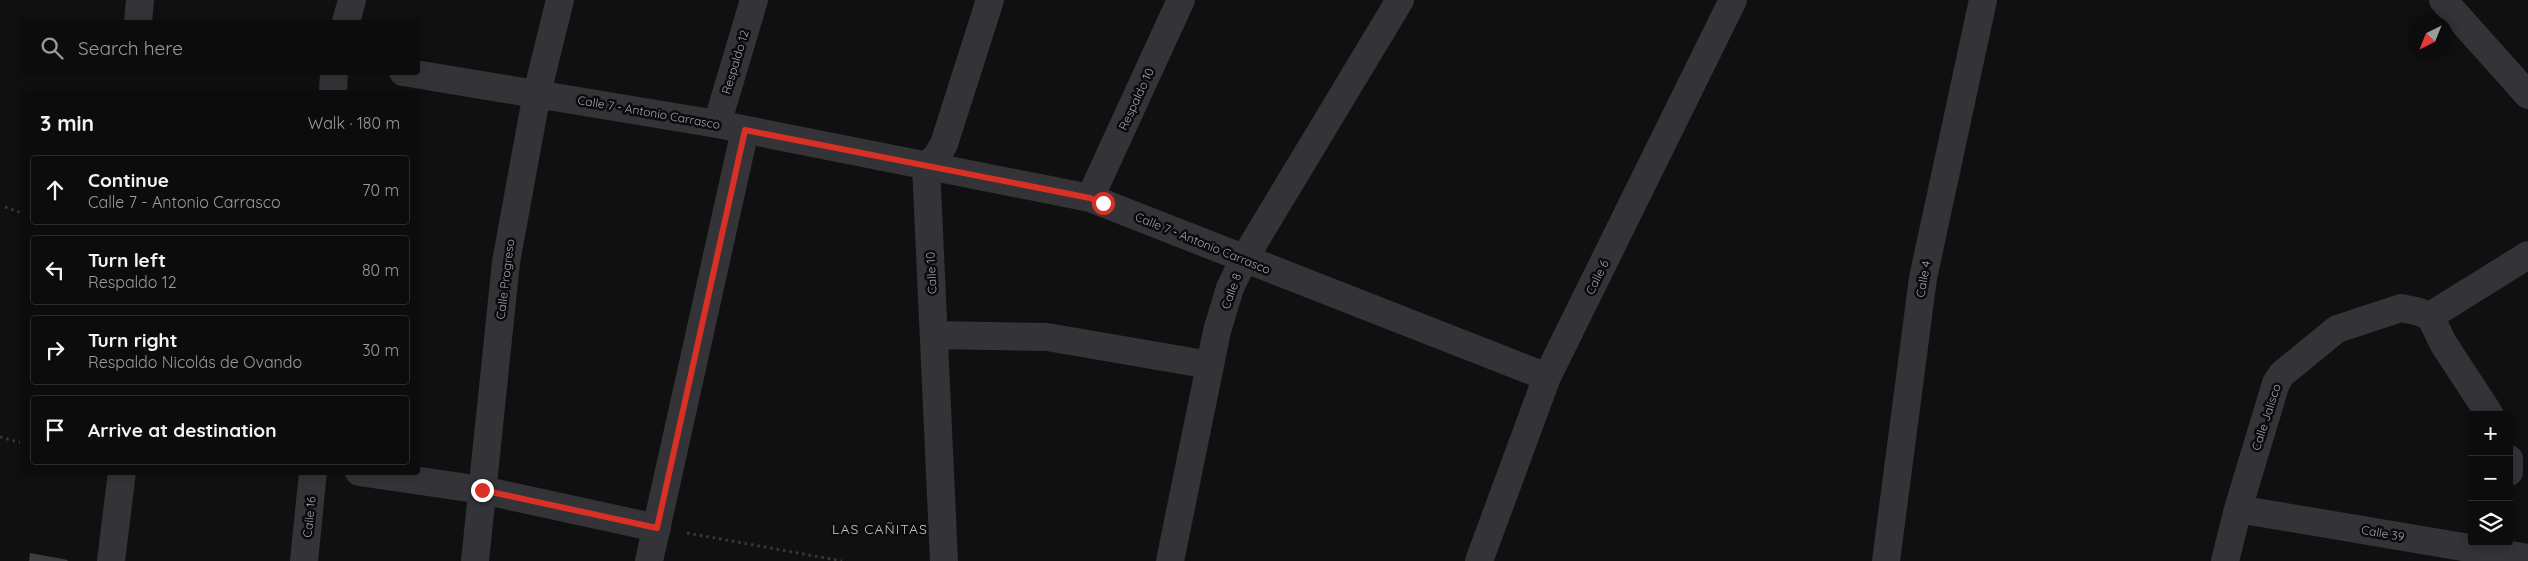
<!DOCTYPE html>
<html lang="en">
<head>
<meta charset="utf-8">
<style>
	body { margin:0; font-family:Quicksand,sans-serif; background:#1a1a1b; color:#f1f3f6 }
	.controls { position:absolute; right:15px; bottom:15px; display:grid; overflow:hidden; border-radius:5px; box-shadow:0 2px 12px #0003 }
	.controls button { width:45px; height:45px; display:grid; place-items:center; padding:0; border:0; border-bottom:1px solid #2c2c2e; background:#0c0c0d; color:#f1f3f6; font:25px sans-serif }
	.compass { position:absolute; left:2408px; top:15px; width:45px; height:45px; border-radius:50%; background:#0c0c0d; box-shadow:0 2px 12px #0003; rotate:223deg }
	.stop { position:absolute; width:15px; height:15px; margin:-11px; border:4px solid #d93025; border-radius:50%; background:#fff }
	.stop.end { background:#d93025; border-color:#fff; box-shadow:0 1px 5px #0008 }
	.list { margin:0; padding:0; list-style:none }
	h2 { display:flex; justify-content:space-between; align-items:center; height:65px; margin:0; padding:0 20px; font-size:21px }
	h2 small { font-size:16px; font-weight:400; color:#9a9b9d }
	.list li { display:grid; grid-template-columns:32px 1fr auto; gap:15px; align-items:center; box-sizing:border-box; height:70px; margin:0 10px 10px; padding:0 10px; border:1px solid #2c2c2e; border-radius:5px }
	.list b { display:block; font-size:19px; white-space:nowrap }
	.list p { margin:0; font-size:16px; white-space:nowrap; color:#9a9b9d }
	.list em { font-size:16px; font-style:normal; color:#9a9b9d }
	.icon { flex:none; width:28px; height:28px; fill:none; stroke:currentColor; stroke-width:2; stroke-linecap:round; stroke-linejoin:round }
	.map { position:relative; flex:none; width:2528px; height:561px; overflow:hidden }
	.search { position:absolute; background:#0c0c0d; box-shadow:0 2px 12px #0003; left:20px; top:20px; width:400px; height:55px; display:flex; align-items:center; gap:12px; box-sizing:border-box; padding:0 18px; border-radius:5px; color:#9a9b9d; font-size:19px }
	.panel { position:absolute; background:#0c0c0d; box-shadow:0 2px 12px #0003; left:20px; top:90px; width:400px; height:385px; border-radius:5px }
	.map>svg:first-child { display:block }
	.building { fill:#3c3d41 }
	.lines { fill:none; stroke-linecap:round; stroke-linejoin:round }
	.path { stroke:#37373d; stroke-width:3; stroke-dasharray:2.5 4; stroke-linecap:butt }
	.minor { stroke:#333338; stroke-width:28 }
	.route { stroke:#d93025; stroke-width:6 }
	.labels { text-anchor:middle; dominant-baseline:central; stroke-width:5; stroke-linejoin:round; paint-order:stroke }
	.street-label { font-size:12px; fill:#a1a3b1; stroke:#0b0b0c }
	.neighbourhood-label { font-size:14px; letter-spacing:1px; fill:#c2c3ce; stroke:#0b0b0c }
</style>
</head>
<body>
<div class="map">
<svg width="2528" height="561" viewBox="0 0 2528 561">
	<rect width="100%" height="100%" fill="#101011"/>
	<path class="building" d="M30,553L68,560L67,561H29Z"/>
	<g class="lines">
		<path class="path" d="M5,207L22,213
			M0,437L22,443
			M687,533L842,561"/>
		<path class="minor" d="M2443,0L2528,95
			M138,22L140,0
			M346,22L352,0
			M403,72L717,124L1090,198L1547,377
			M333,92L334,72
			M717,124L754,0
			M1090,198L1181,0
			M2430,316L2443,343L2490,415
			M934,335L1047,337L1210,365
			M2509,459V472
			M359,472L482,490L657,528
			M2238,509L2528,558
			M111,561L122,472
			M304,561L313,472
			M475,561L506,262L537,93L560,0
			M649,561L745,130
			M944,561L926,166L937,156L944,144L990,0
			M1170,561L1217,331L1230,288L1244,259L1400,0
			M1479,561L1547,377L1733,0
			M1886,561L1923,278L1983,0
			M2225,561L2238,509L2276,383L2282,374L2337,329L2401,308L2416,311L2430,316L2528,255"/>
	</g>
	<g class="lines">
		<path class="route" d="M482,490L657,528L745,130L1090,198L1103,203"/>
	</g>
	<g class="labels">
		<g class="street-label">
			<text transform="translate(735 62) rotate(-73)">Respaldo 12</text>
			<text transform="translate(1136 99) rotate(-65)">Respaldo 10</text>
			<text transform="translate(649 112) rotate(10)">Calle 7 - Antonio Carrasco</text>
			<text transform="translate(1203 243) rotate(22)">Calle 7 - Antonio Carrasco</text>
			<text transform="translate(931 273) rotate(-93)">Calle 10</text>
			<text transform="translate(1597 277) rotate(-64)">Calle 6</text>
			<text transform="translate(505 279) rotate(-83)">Calle Progreso</text>
			<text transform="translate(1923 279) rotate(-80)">Calle 4</text>
			<text transform="translate(1231 291) rotate(-70)">Calle 8</text>
			<text transform="translate(2266 417) rotate(-72)">Calle Jalisco</text>
			<text transform="translate(309 517) rotate(-84)">Calle 16</text>
			<text transform="translate(2383 533) rotate(10)">Calle 39</text>
		</g>
		<g class="neighbourhood-label">
			<text x="880" y="529">LAS CAÑITAS</text>
		</g>
	</g>
</svg>
<div class="controls">
<button>+</button>
<button>−</button>
<button><svg class="icon" aria-label="layers" viewBox="0 0 24 24"><path d="M12 4l9 5-9 5-9-5zM3 14l9 5 9-5"/></svg></button>
</div>
<svg class="compass" viewBox="-18 -18 36 36"><path d="M0-13l5 13h-10z" fill="#e53935"/><path d="M0 13l5-13h-10z" fill="#9a9b9d"/></svg>
<div class="stop" style="left:1103px;top:203px"></div>
<div class="stop end" style="left:482px;top:490px"></div>
<div class="search"><svg class="icon" aria-label="search" viewBox="0 0 24 24"><circle cx="10" cy="10" r="6"/><path d="M15 15l6 6"/></svg>Search here</div>
<section class="panel">
<h2>3 min<small>Walk · 180 m</small></h2>
<ul class="list">
<li><svg class="icon" aria-label="ahead" viewBox="0 0 24 24"><path d="M12 20V5M6 11l6-6 6 6"/></svg><div><b>Continue</b><p>Calle 7 - Antonio Carrasco</p></div><em>70 m</em></li>
<li><svg class="icon" aria-label="left" viewBox="0 0 24 24"><path d="M17 20v-9H6M10 6l-5 5 5 5"/></svg><div><b>Turn left</b><p>Respaldo 12</p></div><em>80 m</em></li>
<li><svg class="icon" aria-label="right" viewBox="0 0 24 24"><path d="M7 20v-9h11M14 6l5 5-5 5"/></svg><div><b>Turn right</b><p>Respaldo Nicolás de Ovando</p></div><em>30 m</em></li>
<li><svg class="icon" aria-label="arrive" viewBox="0 0 24 24"><path d="M6 21V4h12l-3 4 3 4H6"/></svg><div><b>Arrive at destination</b></div></li>
</ul>
</section>
</div>
</body>
</html>
